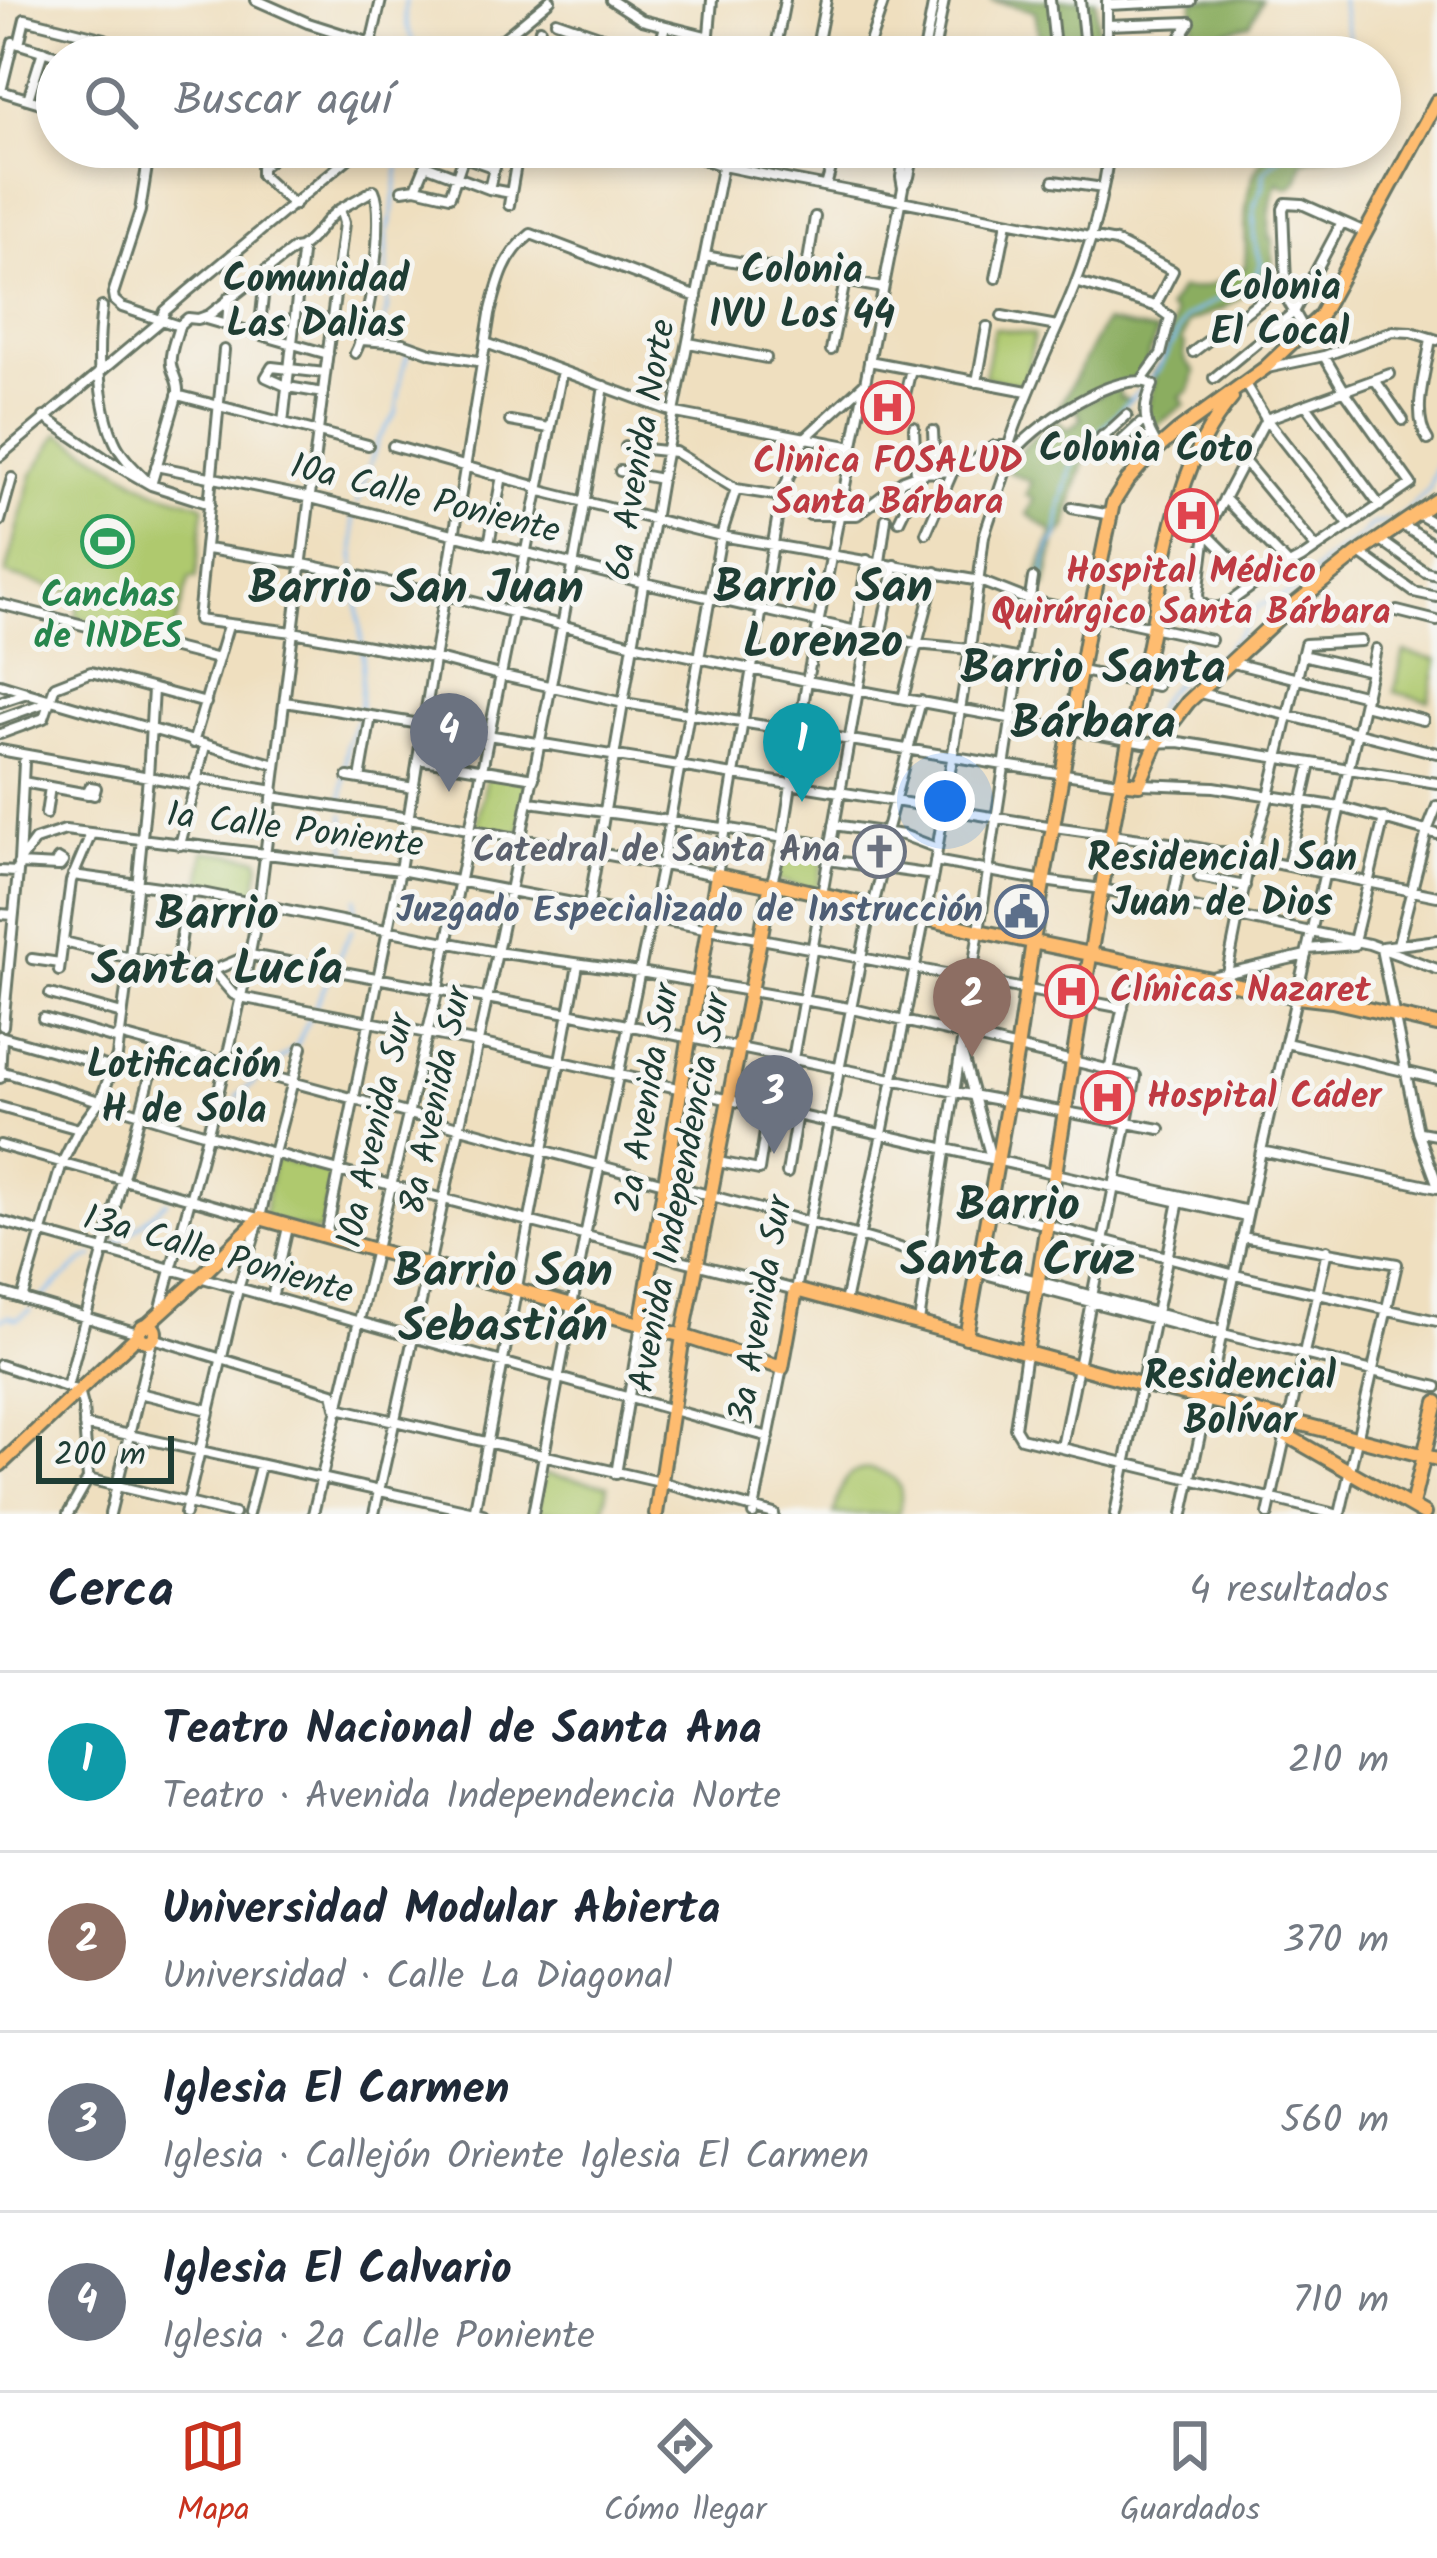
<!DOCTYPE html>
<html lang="es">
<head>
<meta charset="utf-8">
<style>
	body { margin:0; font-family:Kalam,sans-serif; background:#f6f6f7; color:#1f2937 }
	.scale { position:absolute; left:36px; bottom:30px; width:138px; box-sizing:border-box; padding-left:12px; border:6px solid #1f3d34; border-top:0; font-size:33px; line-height:42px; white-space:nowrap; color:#1f3d34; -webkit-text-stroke:9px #f6f6f2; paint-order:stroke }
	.you { position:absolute; left:945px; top:801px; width:42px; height:42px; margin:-30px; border:9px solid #fff; border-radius:50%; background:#1a73e8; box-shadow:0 0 0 18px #1a73e833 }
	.badge { display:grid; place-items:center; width:78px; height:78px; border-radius:50%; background:#c8321e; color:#fff; font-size:39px; font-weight:700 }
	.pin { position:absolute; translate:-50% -99px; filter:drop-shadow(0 3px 6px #0008) }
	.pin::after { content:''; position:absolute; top:63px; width:42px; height:36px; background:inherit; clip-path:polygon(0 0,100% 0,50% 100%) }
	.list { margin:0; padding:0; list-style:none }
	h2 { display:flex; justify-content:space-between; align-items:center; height:156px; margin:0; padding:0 48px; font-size:51px }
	h2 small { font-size:39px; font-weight:400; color:#747a83 }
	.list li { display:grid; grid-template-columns:78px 1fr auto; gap:36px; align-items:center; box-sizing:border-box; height:180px; padding:0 48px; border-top:3px solid #e0e1e3 }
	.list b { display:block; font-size:45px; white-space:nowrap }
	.list p { margin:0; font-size:39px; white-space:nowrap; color:#747a83 }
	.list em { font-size:39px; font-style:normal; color:#747a83 }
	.icon { flex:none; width:66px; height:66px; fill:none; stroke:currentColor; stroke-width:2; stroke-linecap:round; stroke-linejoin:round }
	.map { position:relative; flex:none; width:1437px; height:1514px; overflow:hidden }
	.search { position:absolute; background:#fff; box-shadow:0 6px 18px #0003; left:36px; right:36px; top:36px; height:132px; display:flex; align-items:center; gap:30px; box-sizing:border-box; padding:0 42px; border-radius:66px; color:#747a83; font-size:45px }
	.sheet { height:876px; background:#fff }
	nav { display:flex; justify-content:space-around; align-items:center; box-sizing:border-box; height:168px; border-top:3px solid #e0e1e3; background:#fff; font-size:33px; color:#747a83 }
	nav a { display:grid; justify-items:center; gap:6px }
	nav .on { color:#c8321e }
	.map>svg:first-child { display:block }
	.green { fill:#afc96e; stroke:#678351; stroke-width:3 }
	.forest { fill:#8bad61; stroke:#55754a; stroke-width:3 }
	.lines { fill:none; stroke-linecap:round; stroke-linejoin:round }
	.stream { stroke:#81bdf3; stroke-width:3 }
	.minor-casing { stroke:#687665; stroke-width:14 }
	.major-casing { stroke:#687665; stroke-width:18 }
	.minor { stroke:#fff; stroke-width:8 }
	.major { stroke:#febc70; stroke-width:12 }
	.labels { text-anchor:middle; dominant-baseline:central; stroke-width:10; stroke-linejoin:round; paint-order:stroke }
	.street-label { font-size:36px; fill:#1f3d34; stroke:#f6f6f2 }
	.health-label { font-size:36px; font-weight:bold; fill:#be3a42; stroke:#f6f6f2 }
	.leisure-label { font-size:36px; font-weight:bold; fill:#27864d; stroke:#f6f6f2 }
	.worship-label { font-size:36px; font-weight:bold; fill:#5b616d; stroke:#f6f6f2; text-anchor:end }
	.service-label { font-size:36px; font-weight:bold; fill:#4e5e75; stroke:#f6f6f2; text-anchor:end }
	.neighbourhood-label { font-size:39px; font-weight:bold; fill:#1f3d34; stroke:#f6f6f2 }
	.district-label { font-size:48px; font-weight:bold; fill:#1f3d34; stroke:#f6f6f2 }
</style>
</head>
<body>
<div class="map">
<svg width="1437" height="1514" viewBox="0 0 1437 1514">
	<rect width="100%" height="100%" fill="#f6f6f2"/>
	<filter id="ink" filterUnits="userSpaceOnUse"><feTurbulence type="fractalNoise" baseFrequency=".00833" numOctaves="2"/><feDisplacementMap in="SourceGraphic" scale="24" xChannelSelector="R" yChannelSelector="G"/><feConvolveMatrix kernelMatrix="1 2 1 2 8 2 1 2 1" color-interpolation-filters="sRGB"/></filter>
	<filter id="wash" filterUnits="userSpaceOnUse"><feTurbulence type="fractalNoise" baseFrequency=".004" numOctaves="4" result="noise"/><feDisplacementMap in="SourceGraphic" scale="48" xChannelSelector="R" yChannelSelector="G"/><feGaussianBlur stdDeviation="2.7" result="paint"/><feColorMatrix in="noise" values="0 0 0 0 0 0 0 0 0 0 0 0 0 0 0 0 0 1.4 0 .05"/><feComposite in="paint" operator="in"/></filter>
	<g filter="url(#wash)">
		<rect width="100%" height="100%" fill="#efdfbf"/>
		<path class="green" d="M994,328L1034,335L1025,385L984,377Z
			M59,433L153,490L201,504L204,507L196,578L190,577L170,643L76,617L80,595L6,574L32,475Z
			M1404,652L1437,660L1429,701L1394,692Z
			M492,773L527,778L530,783L520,831L514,835L481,828L477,823L487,776Z
			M785,840L826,846L817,892L777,880Z
			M204,851L258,858L260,861L255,893L252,896L201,887Z
			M278,1159L330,1173L332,1178L322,1229L315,1232L263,1218L274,1160Z
			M869,1469C897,1474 907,1486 898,1514H834C841,1491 840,1471 869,1469Z
			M544,1474L608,1485L603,1514L537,1512Z"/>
		<path class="forest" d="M990,0H1096L1100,57H1042L1035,11Z
			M1193,0H1262L1250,24L1215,33L1214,45L1219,57H1172L1193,23Z
			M1270,147H1352L1350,151L1303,161C1300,172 1299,187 1285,188L1278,182C1269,200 1269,218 1269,238H1272L1273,278L1268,282H1262L1224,308L1189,322L1182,341L1185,344C1182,357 1185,362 1195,371L1190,390L1180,397L1185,404L1151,430L1147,410L1155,376L1152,374L1162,361L1174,320V313L1168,308L1180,289C1203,291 1227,279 1246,267C1246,238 1242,202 1254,174C1258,165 1264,156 1270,147Z
			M1105,322L1157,332L1143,373L1129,381L1101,388L1058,409Z
			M1119,385L1120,397L1130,400L1119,411H1129L1089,449L1073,494L1067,526L1055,541L1046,587L1035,583L1053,532L1027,514L1034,499L1026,495L1031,482L1007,471C1018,447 1037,434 1058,420L1068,430L1082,419L1075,408Z"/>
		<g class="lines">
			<path class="stream" d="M406,0C401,20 411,34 417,53L415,57
				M1341,0L1353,57
				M1314,147H1317
				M380,341L387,309V233L393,212L399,165L407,147
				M357,503L378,440L396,413L402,373L410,347
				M353,515L355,570
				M1043,577L1050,546L1057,537L1061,505L1072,465L1097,434L1158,370L1186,317L1247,283L1258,272L1261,263L1254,237L1255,204L1263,187L1264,172L1279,157L1294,147
				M355,580L363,656L360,710
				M1150,731L1156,709L1166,691L1181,678L1209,667L1242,631L1259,606L1289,594L1303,585L1324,561L1357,540L1372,525L1392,521L1404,514L1429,489L1437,464
				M342,803L347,745L358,720
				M344,814L347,857
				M354,919L356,898
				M334,966L352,930
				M315,1007L330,975
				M237,1097L297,1045L310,1017
				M110,1247L122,1240L167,1201
				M40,1299L82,1262L93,1256
				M0,1320L8,1316L17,1319L31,1310"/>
		</g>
	</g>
	<g filter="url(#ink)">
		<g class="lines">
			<defs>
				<path id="minor" d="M256,0L308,23L371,43L376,57
					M611,0L642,20L709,37
					M1050,0L1056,57
					M1080,0L1086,57
					M1107,1V57
					M1107,5L1191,1
					M556,21L608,39L613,46L611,57
					M1107,25L1190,22
					M371,43L381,0
					M19,44L25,19L105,39L102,57
					M1106,45L1160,43L1172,51
					M481,57L550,0
					M535,57L540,29
					M574,57L578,28
					M657,57L665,26
					M707,57L712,0
					M774,57L785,0
					M815,57L826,0
					M865,57L884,0
					M923,57L934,0
					M933,57L944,0
					M1168,57L1190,22
					M1,91L13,42L61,57
					M1,91L57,108
					M28,99L43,51
					M150,147L140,211L113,294L114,300L122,307L179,326C176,338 169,353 171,365C173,376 179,381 178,393L151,485
					M436,147L495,168
					M667,147L723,166L781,178L1116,242L1173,271L1155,306
					M563,151L565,147
					M273,158L261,167V175L294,205
					M425,165L489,189L511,193
					M1054,181L1103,188
					M826,186L837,147
					M903,186L909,177L915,147
					M416,188L433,147
					M489,189L499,147
					M402,190L416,188L450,196L467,147
					M509,205L519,147
					M300,248C317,237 323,220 340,209
					M705,256L883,288
					M806,274L815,217
					M996,278L1007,222
					M336,281L371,286
					M1076,282L1155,306L1170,317L1161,354L1142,380
					M1283,292L1286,283L1283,209L1286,203L1302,204L1367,233
					M1283,292L1305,331
					M102,307C97,349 97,400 114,440C121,457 137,471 150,484
					M1002,316L1057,326
					M202,318L328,354
					M227,325L229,297
					M179,326L188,318L198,319L209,315L294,249L300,248L302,254L283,423
					M259,333L266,270
					M362,340L403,343L431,353L483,362
					M486,343L676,413L853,447
					M689,343L766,358
					M224,350L198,620L293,632L434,658L499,675L624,703L1004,765L1119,782
					M831,350L845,281
					M1193,352L1272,292H1283
					M1324,356L1344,390L1411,484L1302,558L1256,583L1227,604L1217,608L1206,606L1199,601L1198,595L1206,533L1266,419L1390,374
					M869,361L1027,391
					M1267,368L1324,356L1393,331L1411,332L1437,340
					M1214,378L1294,312L1342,222
					M1375,380L1403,420
					M977,382L987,327
					M1245,384L1266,419L1350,526
					M323,393L288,387L266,377L272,367L325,373
					M177,395L368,445
					M904,399L911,369
					M1306,405L1380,506
					M44,417L106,459L151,485L210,504
					M510,421L549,428
					M914,427L916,475
					M933,431L935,473
					M1102,436L1139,466
					M1428,440C1410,414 1427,368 1431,338
					M1009,445C1025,395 1049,348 1069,300C1089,253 1103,197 1110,147
					M393,446L531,485L541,491L721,536L980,581L1028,600L1211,640
					M626,447L675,452L736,489L781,496
					M1115,447L1140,424
					M1091,448L1127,415
					M1101,455L1111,444
					M0,456L161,321L165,311L187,292L362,147
					M1126,456L1146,438
					M1244,461L1316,548
					M1111,462L1120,452
					M156,466L311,498L645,583L865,633L916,644L970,649L1157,686
					M620,471L661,479
					M1224,498L1289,565
					M1072,508L1111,515
					M1418,514L1437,525
					M810,515H857L903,480L922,473L953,471L968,465L995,446H1009
					M1174,520L1206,533L1256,583
					M0,521L12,478
					M899,521L922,473
					M1402,525L1437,547
					M926,533L953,471
					M1380,540L1425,572L1437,575
					M489,544L502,476
					M207,549L303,564L439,593L633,644L807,681L1144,743L1179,742L1437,783
					M1360,553L1414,592L1437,597
					M880,562L886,519
					M0,604L218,659
					M1397,611L1437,621
					M856,630L867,560
					M880,636L895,565
					M1302,655L1371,671
					M1233,663L1366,696
					M0,684L26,692
					M1200,693L1437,753
					M903,698L936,572
					M0,702L27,693L276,765
					M285,702L1054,827L1184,845L1437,896
					M1364,705L1423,720
					M0,719L50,701
					M0,734L44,718L55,686L91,672L206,703
					M193,743L228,626
					M0,750L193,785
					M418,759L534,778
					M348,777L414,788
					M195,778L274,791
					M360,779L371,716
					M23,782L88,794
					M1141,784L1214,787L1340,807L1437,834
					M90,787L96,788L94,795L87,793Z
					M272,797L409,818L717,875L781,496L805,438L864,384
					M530,802L730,829L826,845L831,843
					M46,814L50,787
					M834,825L903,835L937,848
					M886,832L921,701
					M180,845L205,746
					M58,859L63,862L60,866L55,864Z
					M828,860L933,875
					M935,861L1044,881L1102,889L1369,944L1437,969
					M19,862L35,840L65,830L400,870L1123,1008
					M18,864L58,866
					M1288,865L1311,764
					M0,871L17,872
					M73,875L202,893L496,952L640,972L849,1008L1136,1076L1062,1447
					M1199,877L1245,886
					M772,882L782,843L807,681L903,188L901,177L906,147
					M1172,902L1184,845
					M589,905L661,479L726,147
					M873,906L883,867
					M0,914L13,915
					M1354,941L1384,818
					M64,942L130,958L212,971L250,955L568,1013L955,1092L1160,1129
					M1398,944L1427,831L1437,806
					M1382,947L1437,940
					M1308,949L1354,945
					M1381,949L1418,1132L1437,1183
					M32,959L60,963
					M177,966L188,891
					M59,971L71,881L91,834
					M214,972L233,994L240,997L479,1043L1246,1217
					M1227,973L1249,863L1269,796L1305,644L1361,641
					M1211,977L1306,955
					M50,994L122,1014
					M43,1018L119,1040
					M3,1026L19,862L24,762
					M119,1035L859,1236L931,1257L940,1262L1211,1334H1223L1437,1387
					M0,1036L113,1068
					M1286,1043L1437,1079
					M963,1056L991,1158
					M0,1071C71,1091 140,1115 210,1135C404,1191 601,1239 796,1290L871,907
					M1109,1071L1132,964
					M0,1078L2,1037
					M0,1107L79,1129
					M784,1110L868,634
					M1420,1132L1437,1135
					M0,1145L258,1218
					M1261,1151L1437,1188
					M718,1162L759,1170L769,1107
					M787,1173L797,1113
					M1115,1181L1248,1211
					M990,1210L1235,1275L1437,1321
					M0,1221L769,1437
					M326,1236L400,870L490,314C498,282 504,255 531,234L697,297
					M1242,1237L1397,1264L1340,1514
					M932,1256H941L976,1265
					M1008,1273L1219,1330L1223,1334
					M0,1292L138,1333
					M272,1298L288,1227
					M22,1299L62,1163L79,1129L101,1099L117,1056L130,958L148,777L153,689
					M845,1302L882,1134L933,875L970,649L984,536L1010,458C1027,429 1121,365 1153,385C1141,408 1144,427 1159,448
					M161,1308C196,1174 236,1041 259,904L344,223L340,209L374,190C386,215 369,328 355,353
					M919,1322L1033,578
					M153,1338L333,1393L336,1407
					M1026,1353L1015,1428L1021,1438L1335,1514
					M0,1365L79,1391L83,1406L88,1479L68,1514
					M67,1387L158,1047
					M139,1393L209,1410
					M338,1408L660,1482L774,1514
					M84,1425L483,1514
					M616,1474L641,1324
					M88,1479L234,1514
					M110,1514L152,1340
					M185,1514L238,1289L260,1218L274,1153L302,1047
					M248,1514L260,1466
					M313,1514L438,989L562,371
					M374,1514C457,1139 543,765 604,386
					M474,1514L578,965
					M533,1514L585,1236L662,864L721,536L736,489
					M753,1514L782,1368
					M1115,1514L1180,1196
					M1183,1514L1261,1151L1376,649
					M1268,1514L1327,1250"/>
				<path id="major" d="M1120,782L1139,784L1157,743L1188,702L1286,611L1356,555L1437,500
					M641,1324L717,875L767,885L778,884L979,931L1297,997L1332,1001L1437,1025
					M139 1333a8 8 0 1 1 16 0a8 8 0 1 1-16 0Z
					M146,1326L199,1278L260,1218L683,1336L782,1368L796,1290L1141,1384L1237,1407L1424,1514
					M966,1337L1017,1050L1033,941L1090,615L1113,503L1127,481L1147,458L1178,431L1265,368L1320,316L1437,101
					M1026,1353C1065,1120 1097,885 1147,654C1165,568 1172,467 1232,398
					M1255,1412L1437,1459
					M0,1465L139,1334
					M1412,1505L1437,1402
					M656,1514L683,1336L771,883"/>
			</defs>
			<use href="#minor" class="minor-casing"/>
			<use href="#major" class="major-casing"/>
			<use href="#minor" class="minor"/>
			<use href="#major" class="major"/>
		</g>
	</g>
	<defs>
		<symbol id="hospital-ring" viewBox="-11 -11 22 22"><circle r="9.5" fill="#f6f6f2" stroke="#e0444e" stroke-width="1.5"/><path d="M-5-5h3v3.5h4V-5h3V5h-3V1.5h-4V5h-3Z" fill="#e0444e"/></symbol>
		<symbol id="stadium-ring" viewBox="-11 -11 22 22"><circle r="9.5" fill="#f6f6f2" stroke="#2e9e5b" stroke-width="1.5"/><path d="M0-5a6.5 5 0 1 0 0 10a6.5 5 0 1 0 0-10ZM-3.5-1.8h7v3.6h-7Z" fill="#2e9e5b"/></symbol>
		<symbol id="church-ring" viewBox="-11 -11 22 22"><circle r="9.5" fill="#f6f6f2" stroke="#6b7280" stroke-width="1.5"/><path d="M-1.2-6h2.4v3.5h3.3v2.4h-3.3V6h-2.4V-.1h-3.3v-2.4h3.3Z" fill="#6b7280"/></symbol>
		<symbol id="civic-ring" viewBox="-11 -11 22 22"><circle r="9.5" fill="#f6f6f2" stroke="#5c6f8a" stroke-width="1.5"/><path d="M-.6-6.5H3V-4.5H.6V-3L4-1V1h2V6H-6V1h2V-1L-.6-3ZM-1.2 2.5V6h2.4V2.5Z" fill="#5c6f8a"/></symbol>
	</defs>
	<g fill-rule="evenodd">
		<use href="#hospital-ring" x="858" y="378" width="59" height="59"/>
		<use href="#hospital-ring" x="1162" y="486" width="59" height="59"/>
		<use href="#stadium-ring" x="78" y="512" width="59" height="59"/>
		<use href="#church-ring" x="850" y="822" width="59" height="59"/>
		<use href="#civic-ring" x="992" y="882" width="59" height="59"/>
		<use href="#hospital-ring" x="1042" y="962" width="59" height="59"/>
		<use href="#hospital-ring" x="1078" y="1068" width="59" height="59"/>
	</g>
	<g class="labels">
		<g class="street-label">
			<text transform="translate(642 450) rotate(-80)">6a Avenida Norte</text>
			<text transform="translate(425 500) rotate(14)">10a Calle Poniente</text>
			<text transform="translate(295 831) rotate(7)">1a Calle Poniente</text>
			<text transform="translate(649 1098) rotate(-80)">2a Avenida Sur</text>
			<text transform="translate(437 1101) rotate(-78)">8a Avenida Sur</text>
			<text transform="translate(377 1131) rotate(-77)">10a Avenida Sur</text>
			<text transform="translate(681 1193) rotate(-79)">Avenida Independencia Sur</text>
			<text transform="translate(218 1256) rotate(16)">13a Calle Poniente</text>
			<text transform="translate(762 1310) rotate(-80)">3a Avenida Sur</text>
		</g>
		<g class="health-label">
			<text x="888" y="462">Clinica FOSALUD<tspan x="888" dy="41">Santa Bárbara</tspan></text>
			<text x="1191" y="572">Hospital Médico<tspan x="1191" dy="41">Quirúrgico Santa Bárbara</tspan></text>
			<text x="1110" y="991" text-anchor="start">Clínicas Nazaret</text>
			<text x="1147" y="1097" text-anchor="start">Hospital Cáder</text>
		</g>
		<g class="leisure-label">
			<text x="108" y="596">Canchas<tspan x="108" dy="41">de INDES</tspan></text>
		</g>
		<g class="worship-label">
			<text x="840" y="851">Catedral de Santa Ana</text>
		</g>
		<g class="service-label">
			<text x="983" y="911">Juzgado Especializado de Instrucción</text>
		</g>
		<g class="neighbourhood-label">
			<text x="802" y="272">Colonia<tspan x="802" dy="45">IVU Los 44</tspan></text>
			<text x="316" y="281">Comunidad<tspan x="316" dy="45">Las Dalias</tspan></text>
			<text x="1280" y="289">Colonia<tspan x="1280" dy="45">El Cocal</tspan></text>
			<text x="1146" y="451">Colonia Coto</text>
			<text x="1222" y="860">Residencial San<tspan x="1222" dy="45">Juan de Dios</tspan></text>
			<text x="184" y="1067">Lotificación<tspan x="184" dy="45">H de Sola</tspan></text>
			<text x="1240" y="1378">Residencial<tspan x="1240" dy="45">Bolívar</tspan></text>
		</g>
		<g class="district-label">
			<text x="823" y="589">Barrio San<tspan x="823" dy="55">Lorenzo</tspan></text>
			<text x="416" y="590">Barrio San Juan</text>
			<text x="1093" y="670">Barrio Santa<tspan x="1093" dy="55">Bárbara</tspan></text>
			<text x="217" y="916">Barrio<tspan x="217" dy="55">Santa Lucía</tspan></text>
			<text x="1018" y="1207">Barrio<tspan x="1018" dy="55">Santa Cruz</tspan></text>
			<text x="503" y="1273">Barrio San<tspan x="503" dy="55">Sebastián</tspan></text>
		</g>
	</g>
</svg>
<div class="scale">200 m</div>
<div class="you"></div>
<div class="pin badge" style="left:802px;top:802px;background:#0f9aa8">1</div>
<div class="pin badge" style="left:972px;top:1057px;background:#8d6e63">2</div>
<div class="pin badge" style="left:774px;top:1154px;background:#6b7280">3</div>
<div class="pin badge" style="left:449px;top:792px;background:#6b7280">4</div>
<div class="search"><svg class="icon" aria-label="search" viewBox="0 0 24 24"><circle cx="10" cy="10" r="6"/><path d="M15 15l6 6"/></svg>Buscar aquí</div>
</div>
<section class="sheet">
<h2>Cerca<small>4 resultados</small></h2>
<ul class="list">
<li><span class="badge" style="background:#0f9aa8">1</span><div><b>Teatro Nacional de Santa Ana</b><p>Teatro · Avenida Independencia Norte</p></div><em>210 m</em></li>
<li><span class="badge" style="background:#8d6e63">2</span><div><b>Universidad Modular Abierta</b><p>Universidad · Calle La Diagonal</p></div><em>370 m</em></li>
<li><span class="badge" style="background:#6b7280">3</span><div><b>Iglesia El Carmen</b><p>Iglesia · Callejón Oriente Iglesia El Carmen</p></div><em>560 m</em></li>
<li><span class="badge" style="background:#6b7280">4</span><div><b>Iglesia El Calvario</b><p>Iglesia · 2a Calle Poniente</p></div><em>710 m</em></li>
</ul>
</section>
<nav>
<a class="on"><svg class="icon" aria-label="map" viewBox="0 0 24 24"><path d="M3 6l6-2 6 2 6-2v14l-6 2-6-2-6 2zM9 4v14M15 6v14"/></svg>Mapa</a>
<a><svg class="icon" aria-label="directions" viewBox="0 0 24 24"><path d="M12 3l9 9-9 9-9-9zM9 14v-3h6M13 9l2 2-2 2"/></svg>Cómo llegar</a>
<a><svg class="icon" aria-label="saved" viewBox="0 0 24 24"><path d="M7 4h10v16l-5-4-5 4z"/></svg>Guardados</a>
</nav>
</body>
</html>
